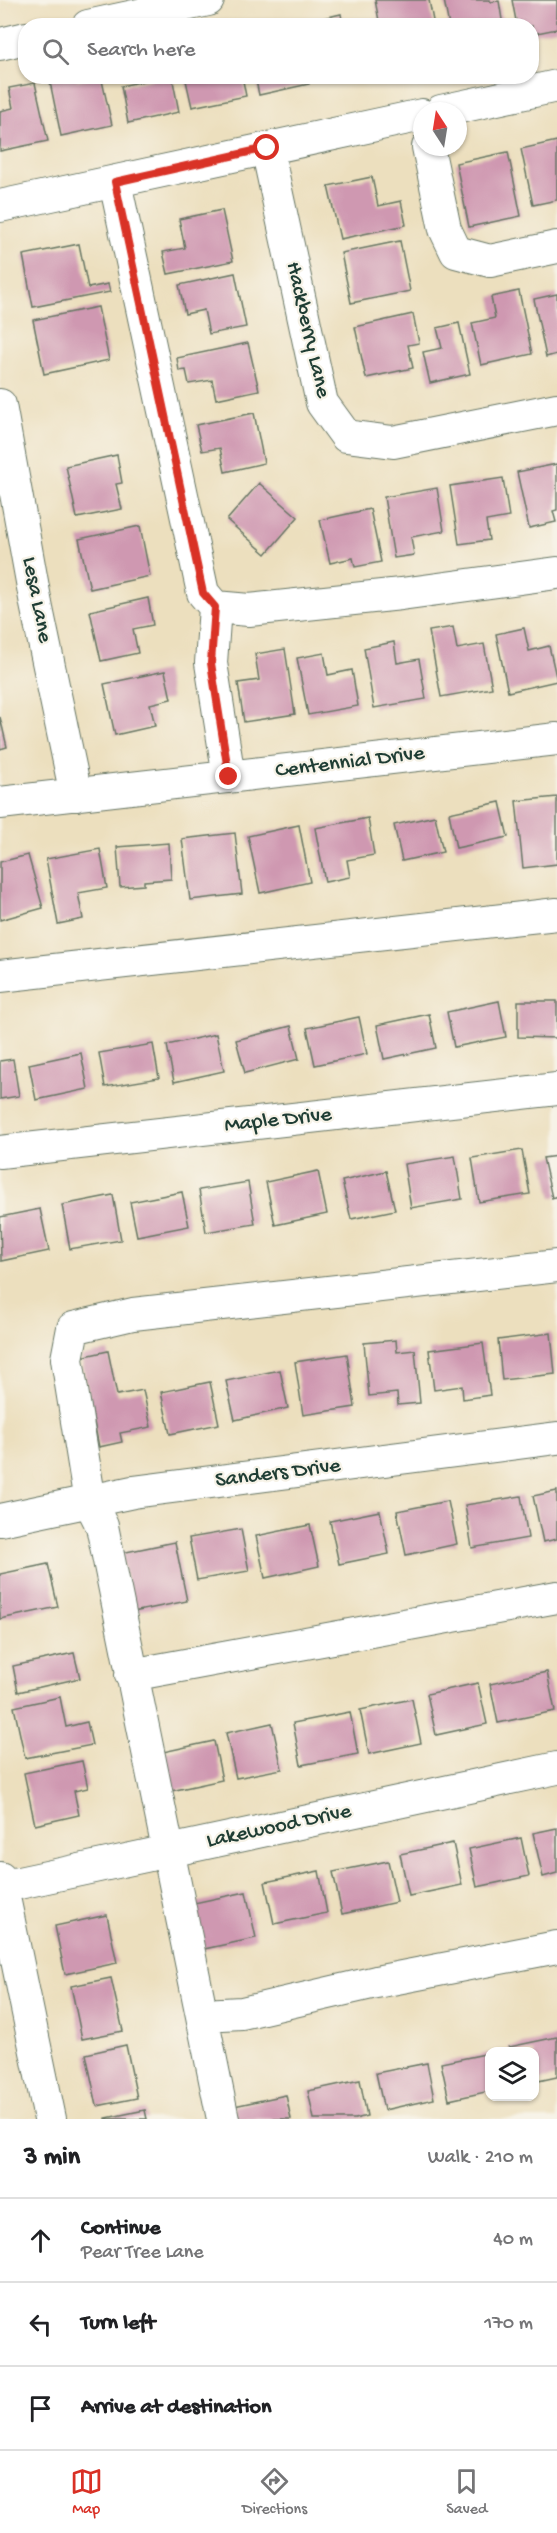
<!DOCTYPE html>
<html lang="en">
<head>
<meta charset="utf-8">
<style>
	body { margin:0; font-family:"Gochi Hand",sans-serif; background:#f2f2f2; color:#202124 }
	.controls { position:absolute; right:18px; bottom:18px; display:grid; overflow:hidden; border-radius:12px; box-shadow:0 2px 4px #0004 }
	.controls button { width:54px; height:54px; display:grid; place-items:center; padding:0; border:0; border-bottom:2px solid #e0e0e0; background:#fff; color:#202124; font:30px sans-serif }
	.compass { position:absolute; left:413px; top:102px; width:54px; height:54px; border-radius:50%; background:#fff; box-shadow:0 2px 4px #0004; rotate:348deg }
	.stop { position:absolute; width:18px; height:18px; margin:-14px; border:4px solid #d93025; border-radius:50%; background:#fff }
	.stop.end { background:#d93025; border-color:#fff; box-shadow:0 2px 6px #0008 }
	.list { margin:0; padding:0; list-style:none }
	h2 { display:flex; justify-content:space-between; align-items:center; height:78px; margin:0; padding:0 24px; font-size:26px }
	h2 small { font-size:20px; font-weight:400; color:#757577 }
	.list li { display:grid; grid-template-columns:39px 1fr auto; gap:18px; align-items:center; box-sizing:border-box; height:84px; padding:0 24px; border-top:2px solid #e0e0e0 }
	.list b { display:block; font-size:22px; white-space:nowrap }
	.list p { margin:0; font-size:20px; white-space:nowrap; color:#757577 }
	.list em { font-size:20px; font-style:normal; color:#757577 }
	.icon { flex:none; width:33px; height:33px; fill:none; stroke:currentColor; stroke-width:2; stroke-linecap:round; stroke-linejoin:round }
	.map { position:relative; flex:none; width:557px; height:2119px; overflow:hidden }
	.search { position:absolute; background:#fff; box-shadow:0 2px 4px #0004; left:18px; right:18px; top:18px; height:66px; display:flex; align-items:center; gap:15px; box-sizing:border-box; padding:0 21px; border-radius:24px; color:#757577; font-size:22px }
	.sheet { height:330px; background:#fff }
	nav { display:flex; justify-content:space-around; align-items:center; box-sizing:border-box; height:84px; border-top:2px solid #e0e0e0; background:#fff; font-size:16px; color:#757577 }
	nav a { display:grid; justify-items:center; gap:3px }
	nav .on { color:#d93025 }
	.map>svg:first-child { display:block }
	.building { fill:#cf98b1 }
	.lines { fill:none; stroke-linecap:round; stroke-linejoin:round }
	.minor-casing { stroke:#677664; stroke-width:34 }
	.minor { stroke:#fff; stroke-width:32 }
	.route { stroke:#d93025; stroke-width:8 }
	.labels { text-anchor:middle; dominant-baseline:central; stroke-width:4.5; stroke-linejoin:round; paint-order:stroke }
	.street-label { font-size:22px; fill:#1f3d34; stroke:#f7f3e8 }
</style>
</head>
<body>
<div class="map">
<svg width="557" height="2119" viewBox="0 0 557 2119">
	<rect width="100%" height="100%" fill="#f7f3e8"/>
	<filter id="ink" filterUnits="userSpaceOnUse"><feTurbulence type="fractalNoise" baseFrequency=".0167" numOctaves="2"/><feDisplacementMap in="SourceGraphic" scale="12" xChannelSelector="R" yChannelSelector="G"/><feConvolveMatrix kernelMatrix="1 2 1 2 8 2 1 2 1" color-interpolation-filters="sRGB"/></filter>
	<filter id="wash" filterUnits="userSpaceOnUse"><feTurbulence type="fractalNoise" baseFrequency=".008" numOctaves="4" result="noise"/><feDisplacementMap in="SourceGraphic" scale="24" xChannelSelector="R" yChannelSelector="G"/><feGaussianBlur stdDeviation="1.35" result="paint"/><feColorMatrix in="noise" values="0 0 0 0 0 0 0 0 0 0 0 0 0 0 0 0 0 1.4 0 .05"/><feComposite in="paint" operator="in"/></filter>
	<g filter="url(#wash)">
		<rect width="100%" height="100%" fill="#ecdfbe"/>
		<g id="blocks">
			<path class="building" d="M375,0H429L434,26H380Z
				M444,0H490V2L499,1L503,26H449Z
				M512,0H557V29L532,34V26H517Z
				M341,14L343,26H311L310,21Z
				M52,76H76L77,80L101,76L112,125L61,136L49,77Z
				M166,76H172L179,112L128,123L121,86Z
				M185,76H242L246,96L192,107Z
				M255,76H308L309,84L259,95Z
				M35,83L48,141L0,151V111L13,108L9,88Z
				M557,141V200L533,205L521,149Z
				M508,152L521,216L469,227L456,163Z
				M372,177L378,206L401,201L406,225L340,239L328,186Z
				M222,210L233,261L168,274L163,252L185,248L179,219Z
				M400,241L410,291L351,303L341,253Z
				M79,244L88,288L108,284L110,292L33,307L23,255Z
				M235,273L246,327L209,334L204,310L185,314L179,285Z
				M519,291L532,354L481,365L472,323L495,318L491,297Z
				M557,294V354L546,357L534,299Z
				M98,307L109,360L44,374L33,320Z
				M413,314L419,343L408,345L413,368L366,378L355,327Z
				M459,323L470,374L430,383L423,352L442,348L437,328Z
				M248,343L259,390L216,399L212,380L189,384L186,370L179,371L177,358Z
				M254,413L264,463L225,472L220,448L202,451L196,425Z
				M117,455L122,483L116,484L122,509L77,518L66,466Z
				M557,464V510L553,511L556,522L529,528L517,472Z
				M503,478L509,517L486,521L489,540L459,544L450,486Z
				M259,483L298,517L266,554L227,520Z
				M437,488L444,531L411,537L414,555L394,558L384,497Z
				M370,509L381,562L355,567L353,558L330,563L320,520Z
				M140,526L150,576L90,589L79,539Z
				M148,598L153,625L133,629L138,653L101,661L90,611Z
				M453,627L457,649L484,644L492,688L441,697L429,631Z
				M524,628L529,651L549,646L557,681L508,692L496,634Z
				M394,642L397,663L419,659L426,699L374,708L364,648Z
				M285,649L295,714L244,722L238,683L259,680L255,654Z
				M324,653L328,675L352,670L358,706L308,715L297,658Z
				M165,671L171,699L150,704L155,726L115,735L104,684Z
				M0,717L7,747L0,749Z
				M557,797V864L523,868L516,801Z
				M500,802L508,837L456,848L449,813Z
				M435,816L443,852L402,861L394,825Z
				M368,818L374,855L347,860L350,877L325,882L315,828Z
				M299,825L310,882L260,893L248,836Z
				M235,833L242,894L190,900L182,839Z
				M169,843L171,879L144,881V885L120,887L117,847Z
				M100,849L107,888L78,893L83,919L58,924L46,859Z
				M28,855L43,908L0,920V862Z
				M499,1001L506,1037L454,1047L447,1012Z
				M518,1001H557V1038L518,1037Z
				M429,1014L436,1048L384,1059L377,1025Z
				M359,1017L367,1054L315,1065L307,1028Z
				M291,1026L299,1059L245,1073L236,1040Z
				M216,1034L224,1071L174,1082L167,1045Z
				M153,1044L159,1078L105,1087L99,1053Z
				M81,1053L88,1089L36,1100L29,1064Z
				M13,1059L19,1096L0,1099V1061Z
				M522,1150L530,1194L479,1202L472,1158Z
				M455,1156L462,1199L411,1208L404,1164Z
				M557,1156V1196L552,1198L543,1158Z
				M318,1171L327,1214L275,1225L266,1182Z
				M386,1171L395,1210L351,1219L342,1181Z
				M248,1182L255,1224L206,1232L199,1190Z
				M182,1192L189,1226L137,1236L130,1202Z
				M113,1195L121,1240L70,1249L62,1205Z
				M40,1209L49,1251L1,1261L0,1217Z
				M551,1333L555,1374L502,1380L498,1340Z
				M396,1340L397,1352L415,1350L420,1403L398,1405L397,1393L369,1396L364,1343Z
				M483,1343L490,1395L463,1399L462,1386L434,1390L429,1350Z
				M108,1351L117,1395L143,1390L151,1427L120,1433L122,1442L99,1447L81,1357Z
				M347,1354L355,1407L303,1415L295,1362Z
				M280,1370L288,1408L235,1420L226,1381Z
				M210,1382L219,1424L170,1434L161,1392Z
				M557,1491V1539L543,1542L533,1496Z
				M521,1496L528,1538L472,1548L465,1505Z
				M448,1501L457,1544L406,1555L397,1511Z
				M380,1511L389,1554L339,1564L330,1521Z
				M310,1525L319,1566L265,1578L256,1536Z
				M241,1529L249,1571L197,1580L189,1538Z
				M175,1542L187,1601L133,1612L121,1553Z
				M48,1564L58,1607L0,1619V1574Z
				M74,1653L80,1678L18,1692L13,1666Z
				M547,1672L555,1711L498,1723L490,1684Z
				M478,1683L487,1724L436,1735L427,1694Z
				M60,1697L66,1727L87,1722L92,1745L25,1758L14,1707Z
				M412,1699L421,1743L369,1754L360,1710Z
				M350,1712L358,1754L301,1765L293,1723Z
				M272,1723L282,1769L236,1778L226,1733Z
				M214,1741L222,1780L171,1791L163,1752Z
				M82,1761L88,1788L74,1791L79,1815L35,1825L24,1773Z
				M557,1828V1873L543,1877L533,1833Z
				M521,1838L529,1876L477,1887L469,1849Z
				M453,1843L462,1885L409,1896L400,1854Z
				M388,1861L397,1902L342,1914L333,1872Z
				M319,1871L327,1913L274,1924L265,1882Z
				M246,1892L256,1938L204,1949L194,1903Z
				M107,1915L117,1963L65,1974L55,1926Z
				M111,1978L123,2031L82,2039L71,1986Z
				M557,2037V2077L534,2082V2052H510L509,2047Z
				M126,2045L137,2098L97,2106L86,2054Z
				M490,2053V2091L449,2100L441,2063Z
				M427,2063L434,2099L384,2110L376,2073Z
				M360,2080L367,2116L355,2119H314L308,2091Z
				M286,2095L291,2119H237L234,2106Z
				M145,2110L147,2119H106V2118Z"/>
		</g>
	</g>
	<g filter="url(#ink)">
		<use href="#blocks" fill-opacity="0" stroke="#677664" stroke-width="1.5"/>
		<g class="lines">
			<defs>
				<path id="minor" d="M88,26L208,0
					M0,44L26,38
					M441,111L557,86
					M428,147L445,229L456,252L490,261L557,247
					M267,148L322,403L346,436L393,442L557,409
					M115,182L203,593L215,607L249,610L401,594L557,573
					M0,206L422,115
					M0,405L36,604L76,795
					M215,607L211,663L229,777
					M0,803L557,739
					M0,976L557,914
					M0,1152L557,1089
					M0,1520L133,1492L557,1438
					M131,1675L557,1597
					M0,1878L50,2119
					M0,1887L557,1768
					M202,2015L242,2013L376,1982L557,1947
					M223,2119L102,1526L90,1502L67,1359L73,1328L133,1314L557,1266"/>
			</defs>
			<use href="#minor" class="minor-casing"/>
			<use href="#minor" class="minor"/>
		</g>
	</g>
	<g class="lines" filter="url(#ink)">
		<path class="route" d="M229,777L211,663L215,607L203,593L115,182L267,148"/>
	</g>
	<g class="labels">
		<g class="street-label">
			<text transform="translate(307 330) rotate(77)">Hackberry Lane</text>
			<text transform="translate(36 600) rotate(79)">Lesa Lane</text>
			<text transform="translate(350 763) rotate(-7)">Centennial Drive</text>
			<text transform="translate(278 1121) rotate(-6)">Maple Drive</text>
			<text transform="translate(278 1474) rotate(-7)">Sanders Drive</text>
			<text transform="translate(279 1827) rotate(-12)">Lakewood Drive</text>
		</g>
	</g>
</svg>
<div class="controls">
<button><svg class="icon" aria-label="layers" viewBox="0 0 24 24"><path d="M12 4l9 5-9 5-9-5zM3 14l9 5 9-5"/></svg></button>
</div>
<svg class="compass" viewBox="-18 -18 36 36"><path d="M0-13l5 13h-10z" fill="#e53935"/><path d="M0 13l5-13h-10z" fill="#757577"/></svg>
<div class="stop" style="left:267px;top:148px"></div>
<div class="stop end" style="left:229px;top:777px"></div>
<div class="search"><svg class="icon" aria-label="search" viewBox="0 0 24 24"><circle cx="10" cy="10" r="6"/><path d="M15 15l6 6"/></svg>Search here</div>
</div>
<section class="sheet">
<h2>3 min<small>Walk · 210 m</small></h2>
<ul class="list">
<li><svg class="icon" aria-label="ahead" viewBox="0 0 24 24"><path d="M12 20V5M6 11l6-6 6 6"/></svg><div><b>Continue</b><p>Pear Tree Lane</p></div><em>40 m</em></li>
<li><svg class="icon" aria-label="left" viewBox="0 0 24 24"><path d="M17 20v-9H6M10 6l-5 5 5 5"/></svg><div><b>Turn left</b></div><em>170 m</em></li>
<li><svg class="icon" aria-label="arrive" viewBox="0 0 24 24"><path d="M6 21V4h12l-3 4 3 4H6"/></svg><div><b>Arrive at destination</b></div></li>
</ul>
</section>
<nav>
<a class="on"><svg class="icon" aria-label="map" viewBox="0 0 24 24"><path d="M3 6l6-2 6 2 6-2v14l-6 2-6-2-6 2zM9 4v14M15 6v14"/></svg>Map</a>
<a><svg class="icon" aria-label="directions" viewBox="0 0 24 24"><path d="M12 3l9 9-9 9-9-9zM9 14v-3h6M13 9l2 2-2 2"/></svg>Directions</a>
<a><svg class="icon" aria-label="saved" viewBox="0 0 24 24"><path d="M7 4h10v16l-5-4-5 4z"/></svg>Saved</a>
</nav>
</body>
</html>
